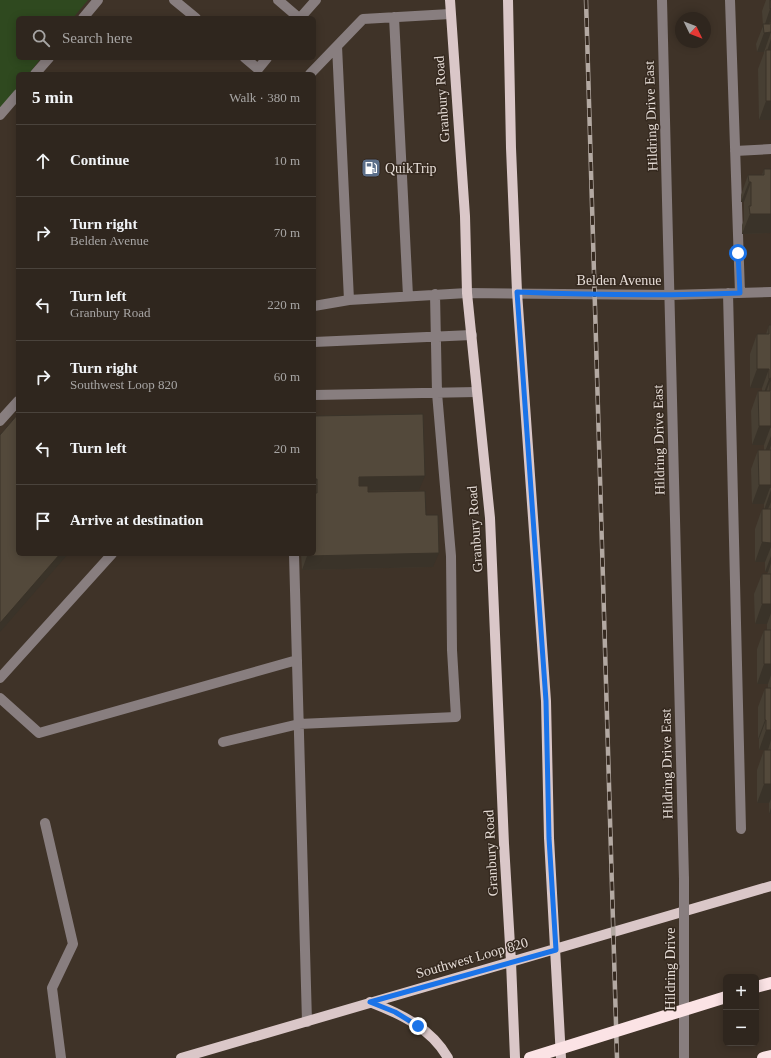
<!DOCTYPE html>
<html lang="en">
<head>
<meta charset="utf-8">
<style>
	body { margin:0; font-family:Georgia,serif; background:#3b322b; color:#f1f3f6 }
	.controls { position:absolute; right:12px; bottom:12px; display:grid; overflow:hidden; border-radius:6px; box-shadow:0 2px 10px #0003 }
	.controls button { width:36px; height:36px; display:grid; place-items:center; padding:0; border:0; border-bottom:1px solid #4a433c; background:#2f261e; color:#f1f3f6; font:20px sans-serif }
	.compass { position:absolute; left:675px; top:12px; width:36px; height:36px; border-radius:50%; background:#2f261e; box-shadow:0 2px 10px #0003; rotate:133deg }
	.stop { position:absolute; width:12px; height:12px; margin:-9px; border:3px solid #1a73e8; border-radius:50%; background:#fff }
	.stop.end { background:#1a73e8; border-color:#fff; box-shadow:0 1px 4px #0008 }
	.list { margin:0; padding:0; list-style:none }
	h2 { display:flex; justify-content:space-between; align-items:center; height:52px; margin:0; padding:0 16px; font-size:17px }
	h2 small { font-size:13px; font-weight:400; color:#a7a5a4 }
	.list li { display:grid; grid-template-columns:26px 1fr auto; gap:12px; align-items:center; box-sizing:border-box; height:72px; padding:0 16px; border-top:1px solid #4a433c }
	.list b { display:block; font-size:15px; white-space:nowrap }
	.list p { margin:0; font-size:13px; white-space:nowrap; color:#a7a5a4 }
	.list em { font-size:13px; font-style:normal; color:#a7a5a4 }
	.icon { flex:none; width:22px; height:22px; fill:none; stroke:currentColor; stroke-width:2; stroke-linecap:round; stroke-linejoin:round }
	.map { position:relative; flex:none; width:771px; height:1058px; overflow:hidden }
	.search { position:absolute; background:#2f261e; box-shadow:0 2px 10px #0003; left:16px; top:16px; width:300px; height:44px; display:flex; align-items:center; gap:10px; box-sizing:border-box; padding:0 14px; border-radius:6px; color:#a7a5a4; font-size:15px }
	.panel { position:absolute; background:#2f261e; box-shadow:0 2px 10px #0003; left:16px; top:72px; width:300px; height:484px; border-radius:6px }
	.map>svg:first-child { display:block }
	.green { fill:#2f491f }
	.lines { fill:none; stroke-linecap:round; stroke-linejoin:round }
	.minor { stroke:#887e7f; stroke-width:10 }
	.major { stroke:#dac7c8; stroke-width:10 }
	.highway { stroke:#fbe3e5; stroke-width:12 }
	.rail-casing { stroke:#b3a9a2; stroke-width:4.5 }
	.rail { stroke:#35291f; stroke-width:3; stroke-dasharray:9; stroke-linecap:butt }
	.minor-bridge { stroke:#887e7f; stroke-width:10 }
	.highway-bridge { stroke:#fbe3e5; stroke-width:12 }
	.wall { fill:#473f33 }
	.shaded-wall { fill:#3a3329 }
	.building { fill:#53493b; stroke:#3a3329 }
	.route { stroke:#1a73e8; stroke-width:5 }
	.labels { text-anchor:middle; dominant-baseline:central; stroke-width:3; stroke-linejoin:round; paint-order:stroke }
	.street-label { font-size:14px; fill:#e5dcd6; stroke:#35291f }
	.poi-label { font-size:14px; fill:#e5dcd6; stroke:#35291f; text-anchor:start }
</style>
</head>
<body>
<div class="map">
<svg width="771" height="1058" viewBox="0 0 771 1058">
	<rect width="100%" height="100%" fill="#3f3328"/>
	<path class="green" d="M0,0H88L73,18H18V58H41L29,74H18V87L0,110Z"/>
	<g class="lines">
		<path class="minor" d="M174,0L196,18
			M278,0L299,18
			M662,0L684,879
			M730,0L740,293
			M394,17L408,296
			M83,18L98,0
			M300,18L316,0
			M337,46L349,300
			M245,58L258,69L267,58
			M35,74L49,58
			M310,74L363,19L450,14
			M0,115L18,94
			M735,151L771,149
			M728,293L741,829
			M314,306L349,300L467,293L670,295L771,292
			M314,342L472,335
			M314,395L477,392
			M0,421L18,401
			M294,554L307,1022
			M0,678L112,554
			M0,698L39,733L297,660
			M223,742L299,724L456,717L452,650L451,556L437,393L435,294
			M45,823L73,944L52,988L61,1058"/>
		<path class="major" d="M450,0L465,216L467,293L490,518L504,844L511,962L515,1058
			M508,0L511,148L517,292L546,701L549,838L561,1058
			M370,1002C401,1014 431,1028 448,1058
			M181,1058L771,886"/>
		<path class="highway" d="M756,987L771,983
			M763,1058L771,1056"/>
		<defs>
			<path id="rail" d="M586,0L617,1058"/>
		</defs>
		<use href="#rail" class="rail-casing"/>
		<use href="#rail" class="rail"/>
		<path class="minor-bridge" d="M684,1058V879"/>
		<path class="highway-bridge" d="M530,1058L726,997"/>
	</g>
	<path class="wall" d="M766,0H771V120H759L758,69L764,53V52H757L756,44L763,26L762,11Z
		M764,169H771V233L742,234V225L744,220V202H741V195L748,175H762Z
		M769,325H771V814H769V803H757V770L764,750H768H759V739H758V707L765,688H768V684H757V649L764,630H767V624H755L754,594L762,574H767L768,572H765V562H755V529L762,509H764V504H752L751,469L758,450H764V445H752L751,411L758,391H762V388H750V354L757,334H766Z
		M314,416L419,490L368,491V492L426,515L433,567L302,570L301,554H314Z"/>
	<path class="shaded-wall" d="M771,8V19L770,22V21L767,28L764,27L770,9Z
		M771,32L764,52H757L764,33Z
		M771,39V57L766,54Z
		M766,101H771V120H759Z
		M749,182H751L744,202H741Z
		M750,214H771V233L742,234Z
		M757,369H769L762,388H750Z
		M771,378V398L770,381L764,398H762L769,379Z
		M759,426H771L764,445H752Z
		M771,436V445L768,454H764Z
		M425,476L419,490L354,491L359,477Z
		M314,479H317L314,487Z
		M759,485H771L764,504H752Z
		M771,490V502L768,509L764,510Z
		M762,542L771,543V547L765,562H755Z
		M439,553L433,567L302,570L307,556Z
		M60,554H68L0,632V623Z
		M771,556V563L768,572H765Z
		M762,604H771V613L767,624H755Z
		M764,664H771V675L768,684H757Z
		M765,720H766L759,739H758Z
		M766,730H771V740L768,750H759Z
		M764,784H771V799L769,803H757Z
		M771,808V814H769Z"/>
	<path class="building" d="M770,0H771V8L770,9Z
		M770,21H771V32L764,33L763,24H770Z
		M766,50H771V101H766Z
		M764,169H771V214H750L749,206H751V182H749L748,175H764Z
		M769,325H771V378L769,379V369H757V334H769Z
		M770,381H771V428V426H759L758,391H770Z
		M18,414V554H60L0,623V435Z
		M423,414L425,476L359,477V486H368V492L425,491L426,515H438L439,553L307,556V554H314V493H317V479H314V416Z
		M758,450H771V488V485H759Z
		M762,509H771V543L762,542Z
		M762,574H771V604H762Z
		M764,630H771V664H764Z
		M765,688H771V730H766V720H765Z
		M764,750H771V784H764Z"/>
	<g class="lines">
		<path class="route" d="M418,1026L395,1012L370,1002L556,950L549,838L546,701L517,292C592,295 665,296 740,293L738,253"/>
	</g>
	<defs>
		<symbol id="fuel-square" viewBox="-11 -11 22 22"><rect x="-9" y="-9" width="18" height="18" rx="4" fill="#5c6f8a" stroke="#35291f"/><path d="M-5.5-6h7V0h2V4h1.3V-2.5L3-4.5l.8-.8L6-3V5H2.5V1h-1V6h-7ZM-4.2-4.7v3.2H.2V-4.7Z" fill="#fff"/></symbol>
	</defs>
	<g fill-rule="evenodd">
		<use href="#fuel-square" x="360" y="157" width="22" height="22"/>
	</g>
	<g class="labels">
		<g class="street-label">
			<text transform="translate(442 99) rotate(-94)">Granbury Road</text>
			<text transform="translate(651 116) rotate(-92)">Hildring Drive East</text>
			<text x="619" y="280">Belden Avenue</text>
			<text transform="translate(659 440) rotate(-91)">Hildring Drive East</text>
			<text transform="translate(475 529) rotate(-94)">Granbury Road</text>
			<text transform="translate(667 764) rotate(-91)">Hildring Drive East</text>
			<text transform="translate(491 853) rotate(-93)">Granbury Road</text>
			<text transform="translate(472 958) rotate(-16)">Southwest Loop 820</text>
			<text transform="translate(670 969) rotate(-90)">Hildring Drive</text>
		</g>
		<g class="poi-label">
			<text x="385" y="168">QuikTrip</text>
		</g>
	</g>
</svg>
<div class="controls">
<button>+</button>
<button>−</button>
</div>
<svg class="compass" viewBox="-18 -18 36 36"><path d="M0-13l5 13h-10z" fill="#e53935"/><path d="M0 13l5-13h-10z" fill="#a7a5a4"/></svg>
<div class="stop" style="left:738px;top:253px"></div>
<div class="stop end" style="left:418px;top:1026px"></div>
<div class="search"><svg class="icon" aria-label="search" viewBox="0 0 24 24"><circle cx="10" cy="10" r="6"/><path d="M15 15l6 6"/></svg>Search here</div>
<section class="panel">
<h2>5 min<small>Walk · 380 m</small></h2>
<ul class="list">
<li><svg class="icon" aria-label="ahead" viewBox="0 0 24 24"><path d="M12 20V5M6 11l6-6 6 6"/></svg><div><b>Continue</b></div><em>10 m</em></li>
<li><svg class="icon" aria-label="right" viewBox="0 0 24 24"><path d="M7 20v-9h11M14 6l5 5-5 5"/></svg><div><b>Turn right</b><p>Belden Avenue</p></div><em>70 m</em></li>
<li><svg class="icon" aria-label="left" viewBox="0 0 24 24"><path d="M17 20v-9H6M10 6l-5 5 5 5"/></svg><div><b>Turn left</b><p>Granbury Road</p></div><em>220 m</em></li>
<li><svg class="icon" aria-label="right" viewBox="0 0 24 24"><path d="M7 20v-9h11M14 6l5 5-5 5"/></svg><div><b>Turn right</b><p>Southwest Loop 820</p></div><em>60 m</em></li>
<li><svg class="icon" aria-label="left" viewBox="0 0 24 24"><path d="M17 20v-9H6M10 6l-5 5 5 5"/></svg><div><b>Turn left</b></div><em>20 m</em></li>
<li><svg class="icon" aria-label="arrive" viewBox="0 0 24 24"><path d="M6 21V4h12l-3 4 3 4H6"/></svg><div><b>Arrive at destination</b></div></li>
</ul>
</section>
</div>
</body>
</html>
